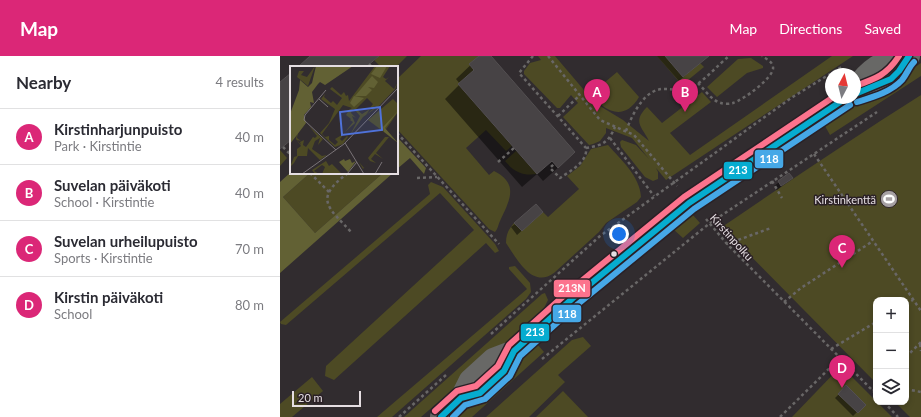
<!DOCTYPE html>
<html lang="en">
<head>
<meta charset="utf-8">
<style>
	body { margin:0; font-family:Lato,sans-serif; background:#f7f7f7; color:#2b2b33 }
	.controls { position:absolute; right:12px; bottom:12px; display:grid; overflow:hidden; border-radius:8px; box-shadow:0 2px 6px #0003 }
	.controls button { width:36px; height:36px; display:grid; place-items:center; padding:0; border:0; border-bottom:1px solid #e1e1e2; background:#fff; color:#2b2b33; font:20px sans-serif }
	.compass { position:absolute; left:545px; top:12px; width:36px; height:36px; border-radius:50%; background:#fff; box-shadow:0 2px 6px #0003; rotate:7deg }
	.scale { position:absolute; left:12px; bottom:10px; width:69px; box-sizing:border-box; padding-left:4px; border:2px solid #e5dee2; border-top:0; font-size:11px; line-height:14px; white-space:nowrap; color:#e5dee2; -webkit-text-stroke:3px #2a2026; paint-order:stroke }
	.you { position:absolute; left:339px; top:178px; width:14px; height:14px; margin:-10px; border:3px solid #fff; border-radius:50%; background:#1a73e8; box-shadow:0 0 0 6px #1a73e833 }
	.badge { display:grid; place-items:center; width:26px; height:26px; border-radius:50%; background:#db2777; color:#fff; font-size:13px; font-weight:700 }
	.pin { position:absolute; translate:-50% -33px; filter:drop-shadow(0 1px 2px #0008) }
	.pin::after { content:''; position:absolute; top:21px; width:14px; height:12px; background:inherit; clip-path:polygon(0 0,100% 0,50% 100%) }
	.list { margin:0; padding:0; list-style:none }
	h2 { display:flex; justify-content:space-between; align-items:center; height:52px; margin:0; padding:0 16px; font-size:17px }
	h2 small { font-size:13px; font-weight:400; color:#7c7c81 }
	.list li { display:grid; grid-template-columns:26px 1fr auto; gap:12px; align-items:center; box-sizing:border-box; height:56px; padding:0 16px; border-top:1px solid #e1e1e2 }
	.list b { display:block; font-size:15px; white-space:nowrap }
	.list p { margin:0; font-size:13px; white-space:nowrap; color:#7c7c81 }
	.list em { font-size:13px; font-style:normal; color:#7c7c81 }
	.icon { flex:none; width:22px; height:22px; fill:none; stroke:currentColor; stroke-width:2; stroke-linecap:round; stroke-linejoin:round }
	.map { position:relative; flex:none; width:641px; height:361px; overflow:hidden }
	header { display:flex; align-items:center; gap:24px; box-sizing:border-box; height:56px; padding:0 20px; background:#db2777; color:#fff }
	header strong { font-size:19px }
	nav { display:flex; gap:22px; margin-inline-start:auto; font-size:14px }
	main { display:flex }
	aside { flex:1; background:#fff }
	.map>svg:first-child { display:block }
	.green { fill:#4d4a24; fill-rule:evenodd }
	.forest { fill:#626134 }
	.shadow { fill:#0007 }
	.building { fill:#474345; stroke:#534f51 }
	.lines { fill:none; stroke-linecap:round; stroke-linejoin:round }
	.path { stroke:#696767; stroke-width:2.5; stroke-dasharray:3 3; stroke-linecap:butt }
	.secondary { stroke:#686866; stroke-width:22 }
	.bus-1-casing { stroke:#2a2026; stroke-width:9 }
	.bus-2-casing { stroke:#2a2026; stroke-width:9 }
	.bus-3-casing { stroke:#2a2026; stroke-width:9 }
	.bus-1 { stroke:#06acd0; stroke-width:6 }
	.bus-2 { stroke:#46a8e7; stroke-width:6 }
	.bus-3 { stroke:#fc738d; stroke-width:6 }
	.bus-dot { fill:#e5dee2; stroke:#2a2026; stroke-width:1.5 }
	.labels { text-anchor:middle; dominant-baseline:central; stroke-width:3; stroke-linejoin:round; paint-order:stroke }
	.poi-label { font-size:11px; fill:#e5dee2; stroke:#2a2026; text-anchor:end }
	.street-label { font-size:11px; fill:#e5dee2; stroke:#2a2026 }
	.inset-road { fill:none; stroke:#797377; stroke-width:1 }
	.view { fill:#4f72da; fill-opacity:0.15; stroke:#4f72da; stroke-width:2 }
	.inset-edge { fill:none; stroke:#e5dee2; stroke-width:2 }
	.line-badge { stroke:#2a2026; stroke-width:1.5 }
	.badge-label { font-size:11px; text-anchor:middle; font-weight:bold; fill:#fff }
</style>
</head>
<body>
<header>
<strong>Map</strong>
<nav><a>Map</a><a>Directions</a><a>Saved</a></nav>
</header>
<main>
<aside>
<h2>Nearby<small>4 results</small></h2>
<ul class="list">
<li><span class="badge">A</span><div><b>Kirstinharjunpuisto</b><p>Park · Kirstintie</p></div><em>40 m</em></li>
<li><span class="badge">B</span><div><b>Suvelan päiväkoti</b><p>School · Kirstintie</p></div><em>40 m</em></li>
<li><span class="badge">C</span><div><b>Suvelan urheilupuisto</b><p>Sports · Kirstintie</p></div><em>70 m</em></li>
<li><span class="badge">D</span><div><b>Kirstin päiväkoti</b><p>School</p></div><em>80 m</em></li>
</ul>
</aside>
<div class="map">
<svg width="641" height="361" viewBox="0 0 641 361">
	<rect width="100%" height="100%" fill="#312c2f"/>
	<path class="green" d="M99,0H127L116,11H101L94,4Z
		M141,0H199L189,8L194,14L178,28L232,90L226,95L206,74L186,92L209,119L214,115C240,128 229,145 220,165C218,169 218,173 215,176L209,173L117,73V23Z
		M258,0H275L315,47L343,64L369,85C362,71 352,66 367,51L382,67L422,36L431,46L390,77L410,99L552,0H573L386,124L376,112L378,116V123L373,125L365,121L341,91L340,86L342,84L356,89L369,103L352,82L326,72V77L320,85L313,88L309,89L283,61L298,47L291,39L280,52H277L244,18V15L250,7L261,4Z
		M377,0H385L403,21L420,7L424,11L402,29Z
		M471,2L483,10V12L467,17L437,41L427,31L458,3Z
		M641,7V20L550,79L545,70Z
		M337,16L359,41C345,65 325,57 311,38Z
		M641,39V361H630L615,346H626V244H596V327L442,171C508,126 573,82 641,39Z
		M328,89C341,104 360,120 361,141L357,146L326,167L319,176L274,217C252,233 237,203 226,187C226,178 229,173 234,167L242,175L263,156L268,161L299,133L287,120L300,110L311,93Z
		M0,94L7,102L0,110Z
		M236,95L257,118C243,120 234,116 225,105Z
		M30,117H103L35,177L3,141Z
		M151,126L163,131L215,188L219,195L215,197L206,187L54,324L45,320L46,310L194,174L160,137L6,269L1,268L0,266L150,138L148,129Z
		M412,158L420,167L403,182L393,173Z
		M235,210L250,227L251,236L246,243L112,361H97L247,233L229,213V211Z
		M265,237L268,244L262,256L141,361H124L262,238Z
		M303,281L311,290L278,319L285,326L249,361H206L292,284Z
		M257,288L264,296L192,361H178Z
		M561,310L612,361H512ZM566,330L586,349L578,357Z
		M32,321L43,335L12,361H0V348Z
		M283,335L308,361H256Z"/>
	<path class="forest" d="M117,81L146,112L144,118L130,102L117,113Z
		M11,116L30,117L3,141L35,177L103,117H113L0,217V126Z"/>
	<path class="shadow" d="M32,0H99L87,11H19Z
		M200,0H210L280,110L263,125L257,118L242,131L165,43L180,28L176,23Z
		M377,0H427L399,25Z
		M509,119L512,122L497,134L494,130Z
		M258,160L237,179L231,171L235,168Z
		M566,331L584,349L573,360L555,342Z"/>
	<path class="building" d="M30,0H99L86,11H18Z
		M199,0H211L295,96L278,112L272,105L257,118L178,28L194,14L189,8Z
		M385,0H429L403,21Z
		M11,17V84L0,93V26Z
		M509,117L513,122L501,130L498,125Z
		M256,148L263,156L242,175L234,167Z
		M566,329L586,349L578,357L558,338Z"/>
	<g class="lines">
		<path class="path" d="M253,0L239,17L306,92C308,106 290,115 280,122L270,112L274,108
			M268,0L320,64L354,79L397,130
			M89,8L92,11
			M418,27C424,33 432,45 441,47C444,48 450,48 453,47C463,44 495,21 493,11C492,5 486,3 482,0
			M278,60L300,39
			M346,75C352,59 365,31 386,33C394,33 403,36 411,32C423,26 438,9 449,0
			M117,77L219,188
			M330,82L374,140
			M3,91L11,99
			M306,92C323,89 328,87 335,71
			M534,98L641,255
			M218,106L234,92
			M30,117L49,136
			M68,117C33,143 48,151 72,177
			M137,122L157,121
			M492,125L502,142
			M426,163L447,188L596,338
			M447,188L491,172
			M504,246L521,232L593,185
			M626,248L633,244
			M211,278L320,180L511,42L563,10
			M640,288L641,295
			M551,293L596,266
			M626,301L641,286
			M262,303L430,167L597,56
			M626,333L641,336
			M593,335L596,332
			M604,346L618,361
			M119,361L166,319
			M500,361L560,302"/>
		<path class="secondary" d="M575,33C588,14 602,3 626,2
			M575,38C588,34 611,27 619,15C623,10 624,4 629,0
			M181,342L200,337L224,315L234,295
			M161,361L181,342L190,324L213,303L234,295L293,242L409,147L566,42"/>
		<defs>
			<path id="bus-1" d="M575,38L611,23L619,15L629,0
				M161,361L181,342L200,337L224,315L234,295L293,242L409,147L566,42"/>
			<path id="bus-2" d="M577,46C593,41 611,36 622,24C627,18 629,11 634,6
				M173,361L185,349L205,343L230,320L240,300L298,248L414,153L570,49"/>
			<path id="bus-3" d="M575,30C595,23 607,19 619,0
				M155,355L177,335L196,330L218,310L229,289L288,236L404,141L552,42"/>
		</defs>
		<use href="#bus-1" class="bus-1-casing"/>
		<use href="#bus-2" class="bus-2-casing"/>
		<use href="#bus-3" class="bus-3-casing"/>
		<use href="#bus-1" class="bus-1"/>
		<use href="#bus-2" class="bus-2"/>
		<use href="#bus-3" class="bus-3"/>
	</g>
	<defs>
		<symbol id="stadium-disc" viewBox="-11 -11 22 22"><circle r="9.5" fill="#a6a0a3" stroke="#2a2026"/><path d="M0-5a6.5 5 0 1 0 0 10a6.5 5 0 1 0 0-10ZM-3.5-1.8h7v3.6h-7Z" fill="#fff"/></symbol>
	</defs>
	<g fill-rule="evenodd">
		<use href="#stadium-disc" x="599" y="133" width="20" height="20"/>
	</g>
	<circle class="bus-dot" cx="334" cy="198" r="3.5"/>
	<g class="labels">
		<g class="poi-label">
			<text x="596" y="143">Kirstinkenttä</text>
		</g>
		<g class="street-label">
			<text transform="translate(452 181) rotate(48)">Kirstinpolku</text>
		</g>
	</g>
	<g transform="translate(10 10)">
		<rect width="108" height="108" fill="#312c2f"/>
		<path d="M25,0L18,20L7,11L9,5H14L11,9L17,11ZM85,0H100L93,11L96,13L99,11L95,15L104,23L108,16L105,23L108,20L89,40L73,51L60,69L70,50L64,43L62,44L61,47L66,52L62,50L65,57L55,66L63,56L60,54L52,63L61,53L56,49L59,44L55,46L62,42L53,39L32,68L35,71L39,70V74L45,79L48,76L45,73L55,67L50,73L52,75L57,70L58,71L53,78L45,81L30,67L39,57L45,43L31,33L35,28L34,31L41,37L43,35L47,39L52,32L40,23L42,21L51,29L54,26L56,30L58,29L59,35ZM77,32L83,38L80,42L86,40L76,49L80,43L72,48L66,43ZM103,33L108,38V46L94,66L78,54ZM16,57L8,67L7,72L11,75L7,74L11,79L10,76L14,74L13,79L16,81L23,71L25,72L27,70L19,60L33,73L28,79L30,72L25,75L22,83L32,90L37,89L30,94L18,82L17,90H8L4,97L0,101L4,91L7,90V83L11,80L6,73L7,67ZM95,71H99L86,87L93,93L85,88L81,93L86,97L80,95L73,103L69,96L74,102L80,95L78,92ZM36,95L39,100L42,98L52,108H32L35,101L32,99L24,105L29,108H25L22,104Z" fill="#4d4a24" fill-rule="evenodd"/>
		<path d="M26,0H63L35,19L30,16L28,18L22,26L24,37L20,36L21,41L14,49L16,57L0,78V48L9,24L10,14L18,21L22,17ZM87,0H97L90,12L81,8ZM82,10L88,16L84,22L78,21L82,24L76,30H65ZM64,30L74,32L64,41L60,37ZM108,45L95,62L108,77L94,66L93,61ZM54,93L55,95L60,93L62,97L66,95L58,106L49,96Z" fill="#626134"/>
		<path class="inset-road" d="M36,24L15,49L14,54L46,84M29,33L38,41M55,77L74,108M12,108L54,78L108,22M57,108L67,96M85,108L92,96"/>
		<path class="view" d="M90,41L92,64L52,69L50,46Z"/>
		<rect width="108" height="108" class="inset-edge"/>
	</g>
	<g class="line-badge">
		<rect x="474" y="93" width="30" height="20" rx="4" fill="#46a8e7"/>
		<rect x="443" y="105" width="30" height="19" rx="4" fill="#06acd0"/>
		<rect x="273" y="223" width="38" height="19" rx="4" fill="#fc738d"/>
		<rect x="272" y="248" width="30" height="19" rx="4" fill="#46a8e7"/>
		<rect x="240" y="267" width="30" height="19" rx="4" fill="#06acd0"/>
	</g>
	<g class="badge-label">
		<text x="489" y="107">118</text>
		<text x="458" y="118">213</text>
		<text x="292" y="236">213N</text>
		<text x="287" y="262">118</text>
		<text x="255" y="280">213</text>
	</g>
</svg>
<div class="controls">
<button>+</button>
<button>−</button>
<button><svg class="icon" aria-label="layers" viewBox="0 0 24 24"><path d="M12 4l9 5-9 5-9-5zM3 14l9 5 9-5"/></svg></button>
</div>
<svg class="compass" viewBox="-18 -18 36 36"><path d="M0-13l5 13h-10z" fill="#e53935"/><path d="M0 13l5-13h-10z" fill="#7c7c81"/></svg>
<div class="scale">20 m</div>
<div class="you"></div>
<div class="pin badge" style="left:317px;top:56px">A</div>
<div class="pin badge" style="left:405px;top:56px">B</div>
<div class="pin badge" style="left:562px;top:212px">C</div>
<div class="pin badge" style="left:562px;top:332px">D</div>
</div>
</main>
</body>
</html>
